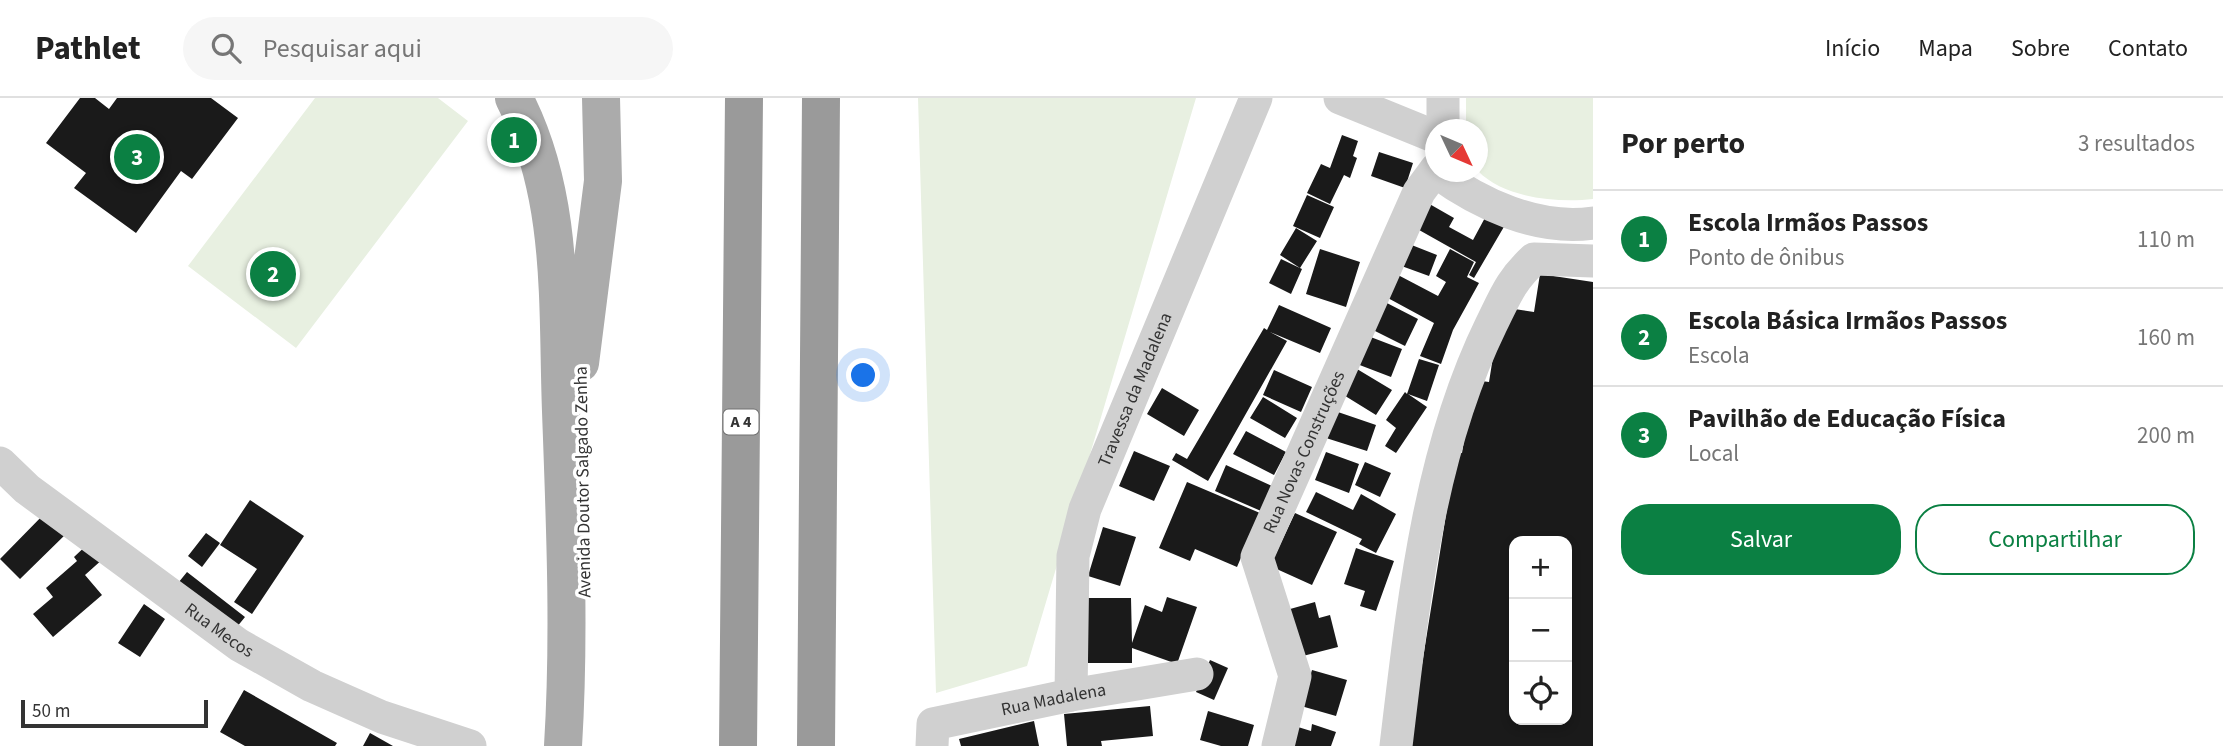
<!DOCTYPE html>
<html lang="pt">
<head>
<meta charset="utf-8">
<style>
	body { margin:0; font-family:"Source Sans 3",sans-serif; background:#f6f6f6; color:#222 }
	.controls { position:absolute; right:21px; bottom:21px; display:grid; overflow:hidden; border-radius:14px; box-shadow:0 4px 10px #0003 }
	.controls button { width:63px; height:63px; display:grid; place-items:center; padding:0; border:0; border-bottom:2px solid #e0e0e0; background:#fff; color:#222; font:35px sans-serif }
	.compass { position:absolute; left:1425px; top:21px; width:63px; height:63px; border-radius:50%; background:#fff; box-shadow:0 4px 10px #0003; rotate:134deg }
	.scale { position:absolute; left:21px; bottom:18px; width:187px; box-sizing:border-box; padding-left:7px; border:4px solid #333; border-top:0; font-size:19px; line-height:24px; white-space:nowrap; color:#333; -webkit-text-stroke:5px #fff; paint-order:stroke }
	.you { position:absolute; left:864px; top:278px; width:24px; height:24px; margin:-18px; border:5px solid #fff; border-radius:50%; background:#1a73e8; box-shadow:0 0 0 10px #1a73e833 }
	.badge { display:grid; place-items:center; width:46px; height:46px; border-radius:50%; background:#0b8043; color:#fff; font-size:23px; font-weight:700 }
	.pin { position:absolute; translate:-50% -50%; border:4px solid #fff; box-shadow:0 2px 7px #0006 }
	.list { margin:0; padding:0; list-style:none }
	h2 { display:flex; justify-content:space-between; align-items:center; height:91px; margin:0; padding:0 28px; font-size:30px }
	h2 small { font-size:23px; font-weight:400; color:#767676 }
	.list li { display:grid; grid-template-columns:46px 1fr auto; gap:21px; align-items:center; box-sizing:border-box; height:98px; padding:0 28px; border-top:2px solid #e0e0e0 }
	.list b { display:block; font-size:26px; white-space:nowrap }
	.list p { margin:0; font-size:23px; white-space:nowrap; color:#767676 }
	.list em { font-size:23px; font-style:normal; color:#767676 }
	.actions { display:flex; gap:14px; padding:21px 28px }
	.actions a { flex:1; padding:16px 0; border:2px solid #0b8043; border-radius:28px; text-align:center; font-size:24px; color:#0b8043 }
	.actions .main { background:#0b8043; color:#fff }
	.icon { flex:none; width:38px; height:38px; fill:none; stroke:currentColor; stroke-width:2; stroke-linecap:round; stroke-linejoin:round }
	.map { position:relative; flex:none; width:1593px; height:648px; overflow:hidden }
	header { display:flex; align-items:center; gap:42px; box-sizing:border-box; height:98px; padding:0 35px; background:#fff; border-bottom:2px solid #e0e0e0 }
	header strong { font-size:33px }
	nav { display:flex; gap:38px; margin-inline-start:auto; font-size:24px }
	.search { width:490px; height:63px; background:#f6f6f6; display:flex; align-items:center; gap:18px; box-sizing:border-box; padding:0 24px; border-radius:38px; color:#767676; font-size:26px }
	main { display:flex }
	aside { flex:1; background:#fff }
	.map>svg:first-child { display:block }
	.green { fill:#e8f0e1 }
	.building { fill:#1a1a1a; fill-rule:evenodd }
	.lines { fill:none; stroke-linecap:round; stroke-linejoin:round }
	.minor { stroke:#d0d0d0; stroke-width:33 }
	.major { stroke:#ababab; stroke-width:38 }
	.highway { stroke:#9a9a9a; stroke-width:38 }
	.labels { text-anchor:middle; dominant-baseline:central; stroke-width:7; stroke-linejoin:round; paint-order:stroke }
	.shield { fill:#fff; stroke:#707070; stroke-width:2 }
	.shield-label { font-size:16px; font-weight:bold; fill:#333 }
	.street-label { font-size:18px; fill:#333; stroke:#fff }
</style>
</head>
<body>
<header>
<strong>Pathlet</strong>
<div class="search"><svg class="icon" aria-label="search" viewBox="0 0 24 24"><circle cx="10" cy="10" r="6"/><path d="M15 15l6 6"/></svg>Pesquisar aqui</div>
<nav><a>Início</a><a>Mapa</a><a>Sobre</a><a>Contato</a></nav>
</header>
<main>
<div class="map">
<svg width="1593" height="648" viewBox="0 0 1593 648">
	<rect width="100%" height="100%" fill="#fff"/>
	<path class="green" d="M315,0H438L468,23L296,250L188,168Z
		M918,0H1196L1027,568L936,595Z
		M1466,0H1593V101C1557,105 1504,100 1478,73V32L1466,31Z"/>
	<path class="building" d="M80,0H95L109,11L117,0H211L238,20L192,81L181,73L136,135L74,90L86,75L46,45Z
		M1342,37L1358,43L1353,58L1357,60L1350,80L1344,77L1330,106L1307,95L1321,66L1330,70Z
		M1379,54L1413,65L1405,90L1371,78Z
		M1307,97L1334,109L1320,140L1293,128Z
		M1426,104L1454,120L1449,129L1473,142L1487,116L1505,127L1474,180L1469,177L1476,164L1412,128Z
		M1296,130L1317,143L1300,170L1280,157Z
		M1404,144L1437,157L1429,178L1396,166Z
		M1320,151L1360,164L1346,209L1306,196Z
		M1450,151L1474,164L1467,179L1479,185L1453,232L1441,266L1420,258L1434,225L1386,199L1398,177L1438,198L1446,184L1436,178Z
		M1281,161L1302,171L1291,196L1269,185Z
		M1540,176L1593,184V648H1409L1456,354L1462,355L1474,282L1489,284L1501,209L1534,214ZM1514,443H1567V622H1514Z
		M1383,203L1418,221L1405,248L1369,230Z
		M1279,207L1331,230L1320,255L1270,234L1287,243L1208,383L1172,362L1176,355L1187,361L1264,230L1267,232Z
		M1368,238L1402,251L1391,279L1357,266Z
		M1419,261L1439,267L1427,303L1408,296L1427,309L1396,355L1385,348L1396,330L1386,322L1405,294L1407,296Z
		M1357,271L1392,292L1376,317L1342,296Z
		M1274,272L1312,289L1301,314L1263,297Z
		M1162,290L1199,312L1184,338L1147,316Z
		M1263,299L1297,320L1285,340L1250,320Z
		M1335,313L1376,327L1367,353L1326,340Z
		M1246,333L1286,354L1274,377L1233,356Z
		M1134,353L1170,368L1154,403L1119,388Z
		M1326,354L1359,366L1349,395L1315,382Z
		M1365,364L1391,375L1380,399L1355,387Z
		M1226,367L1272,388L1261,413L1215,393Z
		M1187,384L1260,415L1237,469L1195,451L1190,463L1159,450Z
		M1316,394L1353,412L1361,396L1396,416L1376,455L1359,446L1362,441L1306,414Z
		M250,402L304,438L252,516L234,504L257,471L220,447Z
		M47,413L68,434L20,481L0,461Z
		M1295,415L1337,434L1312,487L1270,468Z
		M1103,429L1136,439L1120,488L1088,478Z
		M206,435L220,445L202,469L188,458Z
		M91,443L104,460L85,477L102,497L53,539L33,516L53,499L46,490L77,463L74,459Z
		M1356,450L1394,463L1376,513L1360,508L1365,493L1344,486Z
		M187,474L245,519L228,540L170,495Z
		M1167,499L1197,509L1177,566L1132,550V565H1088V532L1082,500H1131L1132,545L1145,507L1162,514Z
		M1315,504L1319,520L1330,517L1338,549L1295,560L1283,513Z
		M144,506L165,521L140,559L118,545Z
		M1210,562L1228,570L1214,602L1196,594Z
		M1312,572L1347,582L1336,618L1301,608Z
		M244,592L337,645L335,648H245L220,634Z
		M1150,608L1153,638L1101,643L1102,648H1067L1064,616Z
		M1208,613L1254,627L1248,648H1221L1200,642Z
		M1034,623L1039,648H961L959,641Z
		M1312,626L1336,634L1331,648H1291L1298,629L1311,633Z
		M370,635L393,648H363Z"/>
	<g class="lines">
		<g class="minor">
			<path d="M1340,0L1436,39"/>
			<path d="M1443,0V32"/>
			<path d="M1436,74C1480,106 1537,133 1593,125"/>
			<path id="s1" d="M0,365L27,391L239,547L312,588L382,619L470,648"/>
			<path id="s2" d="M1071,597L1073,458L1085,411L1256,0"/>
			<path id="s3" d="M932,648L933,626L1071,597L1197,576"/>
			<path id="s4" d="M1278,648L1295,578L1257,459L1419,94L1436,71"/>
			<path d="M1396,648C1413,507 1428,356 1491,227C1505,199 1510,183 1534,161L1593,163"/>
		</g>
		<path class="major" d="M514,0C565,98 557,206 561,313C565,424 570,536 563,648
			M580,265L603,83L601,0"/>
		<path class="highway" d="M738,648L744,0
			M816,648L821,0"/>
	</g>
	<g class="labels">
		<rect class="shield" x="723.5" y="311.5" width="35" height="25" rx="5"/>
		<g class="shield-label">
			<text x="741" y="324">A 4</text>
		</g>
		<g class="street-label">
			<text stroke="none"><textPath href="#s2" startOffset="317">Travessa da Madalena</textPath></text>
			<text stroke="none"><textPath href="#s4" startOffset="312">Rua Novas Construções</textPath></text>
			<text transform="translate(583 384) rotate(-91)">Avenida Doutor Salgado Zenha</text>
			<text stroke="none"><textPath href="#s1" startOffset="276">Rua Mecos</textPath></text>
			<text stroke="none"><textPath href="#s3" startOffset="145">Rua Madalena</textPath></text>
		</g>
	</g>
</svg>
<div class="controls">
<button>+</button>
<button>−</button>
<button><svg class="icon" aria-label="locate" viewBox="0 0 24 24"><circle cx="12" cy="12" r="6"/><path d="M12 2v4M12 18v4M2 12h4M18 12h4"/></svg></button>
</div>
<svg class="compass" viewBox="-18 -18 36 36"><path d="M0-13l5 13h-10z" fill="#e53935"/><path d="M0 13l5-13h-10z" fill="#767676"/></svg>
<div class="scale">50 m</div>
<div class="you"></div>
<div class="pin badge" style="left:514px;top:42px">1</div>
<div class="pin badge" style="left:273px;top:176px">2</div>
<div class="pin badge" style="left:137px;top:59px">3</div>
</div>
<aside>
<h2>Por perto<small>3 resultados</small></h2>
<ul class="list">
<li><span class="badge">1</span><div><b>Escola Irmãos Passos</b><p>Ponto de ônibus</p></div><em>110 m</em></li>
<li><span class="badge">2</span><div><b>Escola Básica Irmãos Passos</b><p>Escola</p></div><em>160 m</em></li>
<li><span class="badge">3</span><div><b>Pavilhão de Educação Física</b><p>Local</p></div><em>200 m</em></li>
</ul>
<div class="actions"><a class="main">Salvar</a><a>Compartilhar</a></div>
</aside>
</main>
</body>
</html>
